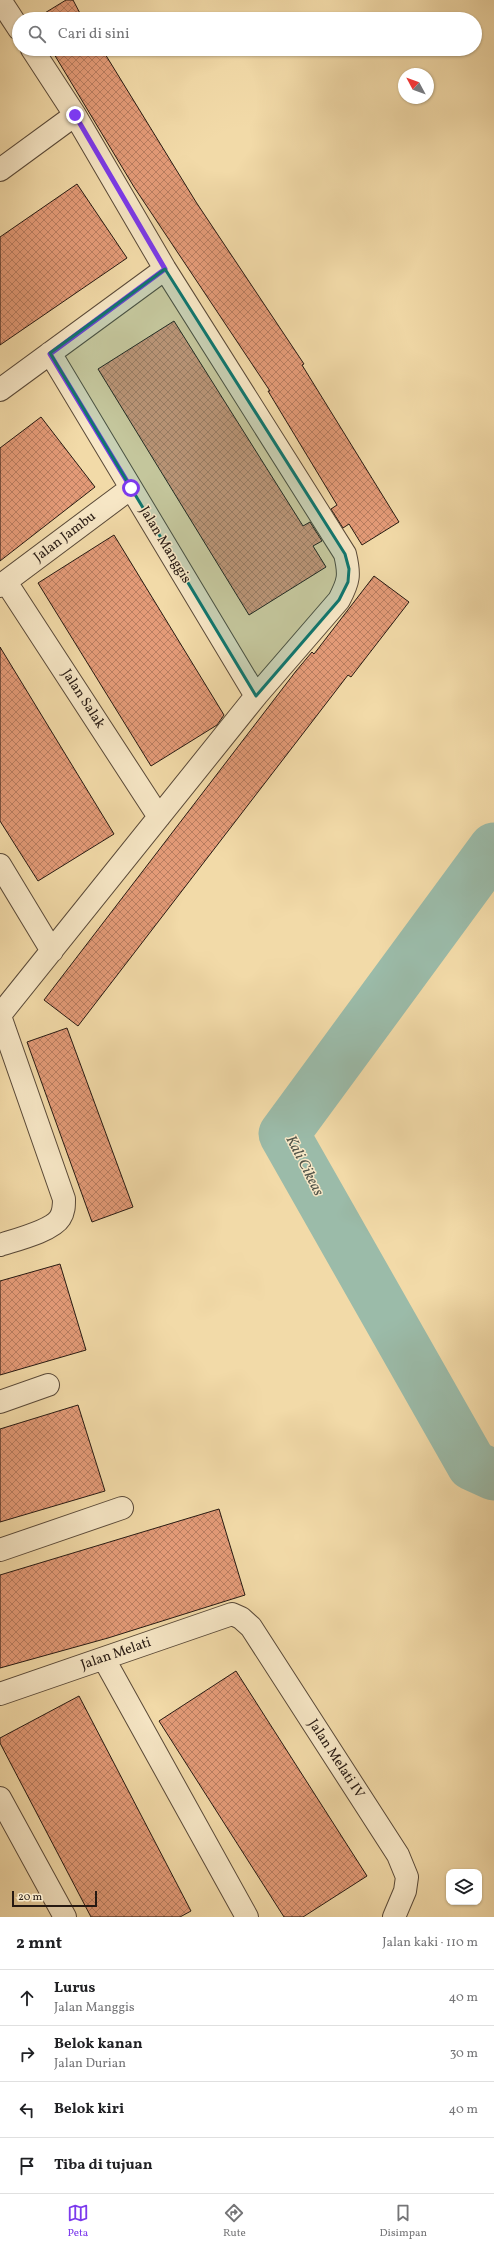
<!DOCTYPE html>
<html lang="id">
<head>
<meta charset="utf-8">
<style>
	body { margin:0; font-family:Vollkorn,serif; background:#f2f2f2; color:#202124 }
	.controls { position:absolute; right:12px; bottom:12px; display:grid; overflow:hidden; border-radius:8px; box-shadow:0 1px 3px #0004 }
	.controls button { width:36px; height:36px; display:grid; place-items:center; padding:0; border:0; border-bottom:1px solid #e0e0e0; background:#fff; color:#202124; font:20px sans-serif }
	.compass { position:absolute; left:398px; top:68px; width:36px; height:36px; border-radius:50%; background:#fff; box-shadow:0 1px 3px #0004; rotate:311deg }
	.scale { position:absolute; left:12px; bottom:10px; width:85px; box-sizing:border-box; padding-left:4px; border:2px solid #261912; border-top:0; font-size:11px; line-height:14px; white-space:nowrap; color:#261912; -webkit-text-stroke:3px #f7e7c6; paint-order:stroke }
	.stop { position:absolute; width:12px; height:12px; margin:-9px; border:3px solid #7c3aed; border-radius:50%; background:#fff }
	.stop.end { background:#7c3aed; border-color:#fff; box-shadow:0 1px 4px #0008 }
	.list { margin:0; padding:0; list-style:none }
	h2 { display:flex; justify-content:space-between; align-items:center; height:52px; margin:0; padding:0 16px; font-size:17px }
	h2 small { font-size:13px; font-weight:400; color:#757577 }
	.list li { display:grid; grid-template-columns:26px 1fr auto; gap:12px; align-items:center; box-sizing:border-box; height:56px; padding:0 16px; border-top:1px solid #e0e0e0 }
	.list b { display:block; font-size:15px; white-space:nowrap }
	.list p { margin:0; font-size:13px; white-space:nowrap; color:#757577 }
	.list em { font-size:13px; font-style:normal; color:#757577 }
	.icon { flex:none; width:22px; height:22px; fill:none; stroke:currentColor; stroke-width:2; stroke-linecap:round; stroke-linejoin:round }
	.map { position:relative; flex:none; width:494px; height:1917px; overflow:hidden }
	.search { position:absolute; background:#fff; box-shadow:0 1px 3px #0004; left:12px; right:12px; top:12px; height:44px; display:flex; align-items:center; gap:10px; box-sizing:border-box; padding:0 14px; border-radius:22px; color:#757577; font-size:15px }
	.sheet { height:276px; background:#fff }
	nav { display:flex; justify-content:space-around; align-items:center; box-sizing:border-box; height:56px; border-top:1px solid #e0e0e0; background:#fff; font-size:11px; color:#757577 }
	nav a { display:grid; justify-items:center; gap:2px }
	nav .on { color:#7c3aed }
	.map>svg:first-child { display:block }
	.lines { fill:none; stroke-linecap:round; stroke-linejoin:round }
	.river { stroke:#9bbba9; stroke-width:51 }
	.building { fill:url(#building-cross-hatch); stroke:#261912 }
	.minor-casing { stroke:#594938; stroke-width:24 }
	.minor { stroke:#f7e7c6; stroke-width:22 }
	.route { stroke:#7c3aed; stroke-width:5 }
	.marked { fill:#0f766e; fill-opacity:0.2; stroke:#0f766e; stroke-width:3; stroke-linejoin:round }
	.labels { text-anchor:middle; dominant-baseline:central; stroke-width:3; stroke-linejoin:round; paint-order:stroke }
	.street-label { font-size:14px; fill:#261912; stroke:#f7e7c6 }
	.water-label { font-size:15px; font-style:italic; fill:#4f5247; stroke:#f7e7c6 }
</style>
</head>
<body>
<div class="map">
<svg width="494" height="1917" viewBox="0 0 494 1917">
	<defs>
		<pattern id="building-cross-hatch" width="8" height="8" patternUnits="userSpaceOnUse"><rect width="8" height="8" fill="#e49b78"/><path d="M0 0l8 8M0 8l8-8" fill="none" stroke="#b97e61"/></pattern>
	</defs>
	<rect width="100%" height="100%" fill="#f2daa8"/>
	<filter id="stains"><feTurbulence type="fractalNoise" baseFrequency=".005" numOctaves="4"/><feColorMatrix values="0 0 0 0 .2 0 0 0 0 .09 0 0 0 0 .02 0 0 0 .5 -.17"/></filter>
	<radialGradient id="worn" r=".72"><stop offset=".6" stop-color="#630" stop-opacity="0"/><stop offset="1" stop-color="#630" stop-opacity=".3"/></radialGradient>
	<g class="lines">
		<path class="river" d="M494,848L284,1134L472,1465L494,1475"/>
	</g>
	<path class="building" d="M66,0H73L83,19H35Z
		M51,49H102L196,202L304,364L302,365L399,522L362,545L349,524L343,528L331,509L337,505L268,391H270L134,187Z
		M77,184L127,258L0,345V237Z
		M174,321L303,526L310,522L322,541L313,546L326,567L249,615L98,369Z
		M41,417L95,487L0,561V448Z
		M114,535L224,715L217,725L151,766L38,583Z
		M374,576L409,602L351,677L348,675L78,1026L44,1000L296,671L312,652L314,654Z
		M0,647L114,834L38,881L0,821Z
		M67,1028L133,1207L92,1222L27,1042Z
		M60,1264L86,1350L0,1375V1281Z
		M78,1405L105,1491L0,1522V1429Z
		M219,1509L245,1595L108,1638L0,1668V1575Z
		M236,1671L367,1876L303,1917H284L159,1721Z
		M79,1696L191,1911L180,1917H91L0,1743V1738Z"/>
	<g class="lines">
		<defs>
			<path id="minor" d="M0,0L19,29
				M0,170L75,115
				M50,353L256,696
				M0,390L165,269
				M6,582L159,817
				M0,586L131,488
				M0,865L52,951
				M0,1015L256,696L339,600C349,581 350,575 345,554L165,269L75,115L32,49
				M0,1016L64,1199C64,1206 64,1212 60,1218C52,1231 15,1240 0,1245
				M0,1402L48,1385
				M0,1550L122,1508
				M104,1659L247,1917
				M0,1694L232,1614L241,1618L251,1627L398,1855L407,1877L405,1891L394,1917
				M0,1798L65,1917"/>
		</defs>
		<use href="#minor" class="minor-casing"/>
		<use href="#minor" class="minor"/>
	</g>
	<g class="lines">
		<path class="route" d="M75,115L165,269L50,354L131,488"/>
	</g>
	<path class="marked" d="M165,269L345,554L349,569L348,582L339,600L256,696L50,353Z"/>
	<g class="labels">
		<g class="street-label">
			<text transform="translate(65 537) rotate(-37)">Jalan Jambu</text>
			<text transform="translate(165 545) rotate(59)">Jalan Manggis</text>
			<text transform="translate(83 699) rotate(57)">Jalan Salak</text>
			<text transform="translate(116 1654) rotate(-19)">Jalan Melati</text>
			<text transform="translate(336 1759) rotate(57)">Jalan Melati IV</text>
		</g>
		<g class="water-label">
			<text transform="translate(304 1166) rotate(63)">Kali Cikeas</text>
		</g>
	</g>
	<rect width="100%" height="100%" filter="url(#stains)"/>
	<rect width="100%" height="100%" fill="url(#worn)"/>
</svg>
<div class="controls">
<button><svg class="icon" aria-label="layers" viewBox="0 0 24 24"><path d="M12 4l9 5-9 5-9-5zM3 14l9 5 9-5"/></svg></button>
</div>
<svg class="compass" viewBox="-18 -18 36 36"><path d="M0-13l5 13h-10z" fill="#e53935"/><path d="M0 13l5-13h-10z" fill="#757577"/></svg>
<div class="scale">20 m</div>
<div class="stop" style="left:131px;top:488px"></div>
<div class="stop end" style="left:75px;top:115px"></div>
<div class="search"><svg class="icon" aria-label="search" viewBox="0 0 24 24"><circle cx="10" cy="10" r="6"/><path d="M15 15l6 6"/></svg>Cari di sini</div>
</div>
<section class="sheet">
<h2>2 mnt<small>Jalan kaki · 110 m</small></h2>
<ul class="list">
<li><svg class="icon" aria-label="ahead" viewBox="0 0 24 24"><path d="M12 20V5M6 11l6-6 6 6"/></svg><div><b>Lurus</b><p>Jalan Manggis</p></div><em>40 m</em></li>
<li><svg class="icon" aria-label="right" viewBox="0 0 24 24"><path d="M7 20v-9h11M14 6l5 5-5 5"/></svg><div><b>Belok kanan</b><p>Jalan Durian</p></div><em>30 m</em></li>
<li><svg class="icon" aria-label="left" viewBox="0 0 24 24"><path d="M17 20v-9H6M10 6l-5 5 5 5"/></svg><div><b>Belok kiri</b></div><em>40 m</em></li>
<li><svg class="icon" aria-label="arrive" viewBox="0 0 24 24"><path d="M6 21V4h12l-3 4 3 4H6"/></svg><div><b>Tiba di tujuan</b></div></li>
</ul>
</section>
<nav>
<a class="on"><svg class="icon" aria-label="map" viewBox="0 0 24 24"><path d="M3 6l6-2 6 2 6-2v14l-6 2-6-2-6 2zM9 4v14M15 6v14"/></svg>Peta</a>
<a><svg class="icon" aria-label="directions" viewBox="0 0 24 24"><path d="M12 3l9 9-9 9-9-9zM9 14v-3h6M13 9l2 2-2 2"/></svg>Rute</a>
<a><svg class="icon" aria-label="saved" viewBox="0 0 24 24"><path d="M7 4h10v16l-5-4-5 4z"/></svg>Disimpan</a>
</nav>
</body>
</html>
